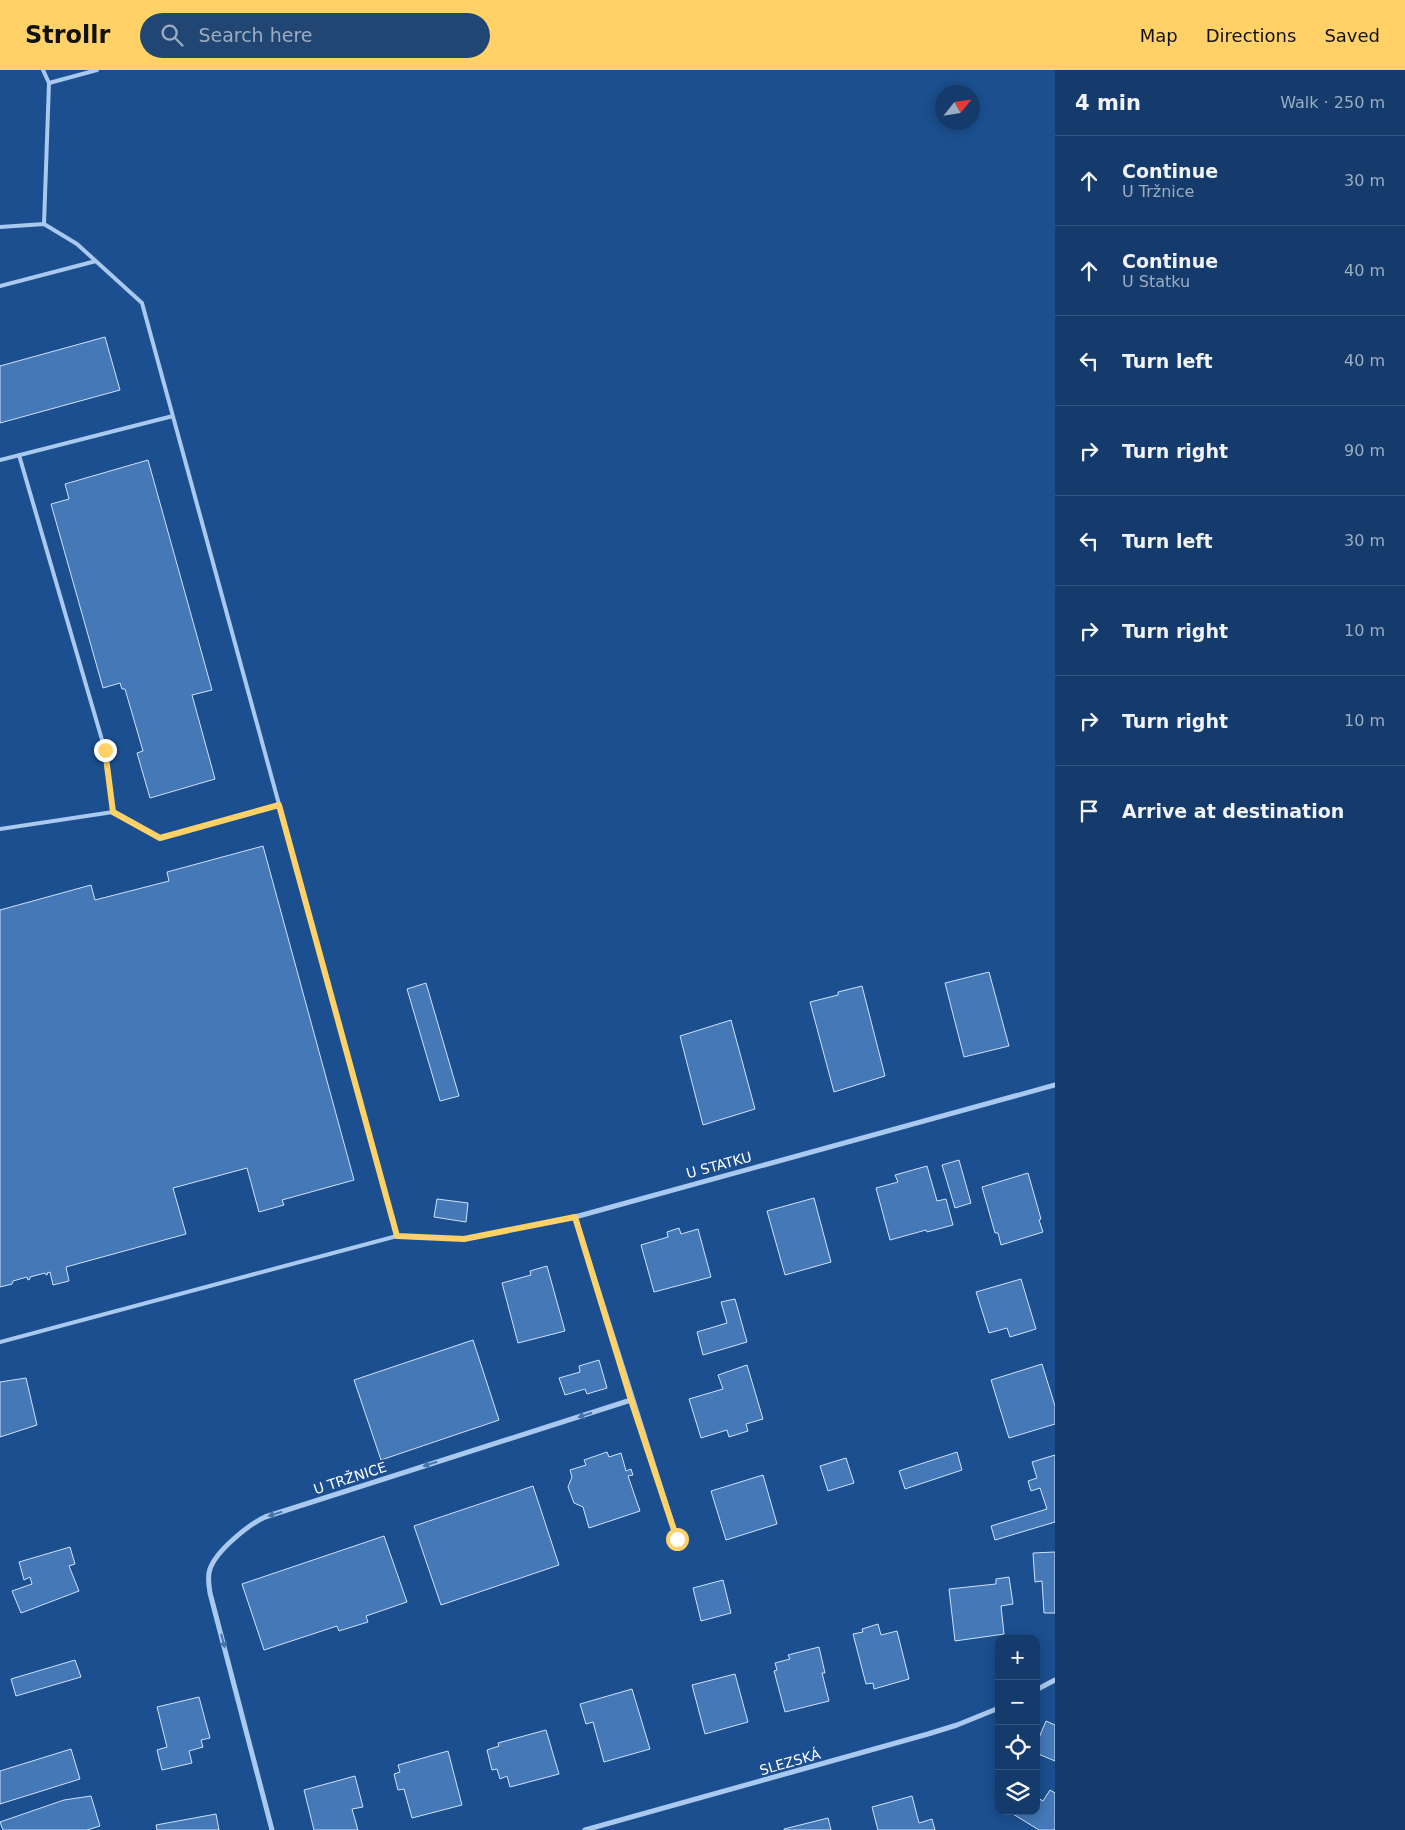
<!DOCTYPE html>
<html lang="en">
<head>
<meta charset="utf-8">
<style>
	body { margin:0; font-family:"DejaVu Sans",sans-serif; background:#214673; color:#f1f3f6 }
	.controls { position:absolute; right:15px; bottom:15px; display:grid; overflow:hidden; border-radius:10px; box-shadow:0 2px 12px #0003 }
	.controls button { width:45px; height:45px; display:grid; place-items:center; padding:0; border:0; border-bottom:1px solid #33557e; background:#143b6b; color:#f1f3f6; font:25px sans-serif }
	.compass { position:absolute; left:935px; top:15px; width:45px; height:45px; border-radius:50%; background:#143b6b; box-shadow:0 2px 12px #0003; rotate:60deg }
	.stop { position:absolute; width:15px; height:15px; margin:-11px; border:4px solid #ffd166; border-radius:50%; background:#fff }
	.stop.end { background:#ffd166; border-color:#fff; box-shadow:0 1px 5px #0008 }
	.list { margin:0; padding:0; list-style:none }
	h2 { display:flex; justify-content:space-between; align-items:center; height:65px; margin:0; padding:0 20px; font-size:21px }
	h2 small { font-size:16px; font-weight:400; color:#9dadc1 }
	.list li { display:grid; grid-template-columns:32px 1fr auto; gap:15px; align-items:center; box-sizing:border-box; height:90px; padding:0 20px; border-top:1px solid #33557e }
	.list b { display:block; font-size:19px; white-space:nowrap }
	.list p { margin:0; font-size:16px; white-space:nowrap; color:#9dadc1 }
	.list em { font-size:16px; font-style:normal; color:#9dadc1 }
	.icon { flex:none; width:28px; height:28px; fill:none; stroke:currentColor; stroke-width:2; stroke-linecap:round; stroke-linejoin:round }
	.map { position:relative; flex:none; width:1055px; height:1760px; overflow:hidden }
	header { display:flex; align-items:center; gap:30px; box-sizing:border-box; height:70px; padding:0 25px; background:#ffd166; color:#111 }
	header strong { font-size:24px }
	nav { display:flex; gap:28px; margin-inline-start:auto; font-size:18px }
	.search { width:350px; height:45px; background:#214673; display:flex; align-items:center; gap:12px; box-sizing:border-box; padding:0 18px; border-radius:28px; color:#9dadc1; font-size:19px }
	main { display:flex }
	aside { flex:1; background:#143b6b }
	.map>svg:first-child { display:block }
	.building { fill:#4478b7; stroke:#cfe3fa }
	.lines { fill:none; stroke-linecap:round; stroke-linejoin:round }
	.lane { stroke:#a9c9ee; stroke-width:4 }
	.street { stroke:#a9c9ee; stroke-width:5 }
	.oneway { fill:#4674ac }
	.route { stroke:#ffd166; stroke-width:6 }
	.labels { text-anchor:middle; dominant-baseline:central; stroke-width:4.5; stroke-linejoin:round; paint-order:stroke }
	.street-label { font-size:14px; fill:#fff; stroke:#1b4f8f }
</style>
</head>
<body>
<header>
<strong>Strollr</strong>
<div class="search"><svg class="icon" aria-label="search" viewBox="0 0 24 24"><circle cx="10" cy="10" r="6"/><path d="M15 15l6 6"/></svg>Search here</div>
<nav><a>Map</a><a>Directions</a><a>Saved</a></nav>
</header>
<main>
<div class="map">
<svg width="1055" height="1760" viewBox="0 0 1055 1760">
	<rect width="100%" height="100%" fill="#1b4f8f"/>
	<path class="building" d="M105,267L120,320L0,353V296Z
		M148,390L212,620L192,625L215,709L150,728L137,683L143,681L125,619H122L120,613L103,618L51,434L69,429L65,414Z
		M263,776L354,1110L282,1130L284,1135L259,1142L247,1098L173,1118L186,1164L66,1197L69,1211L53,1215L50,1202L47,1203L48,1204L46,1205L45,1203L30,1207V1209L28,1210L27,1207L13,1211L12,1214L0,1217V840L91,815L95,830L169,811L167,802Z
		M989,902L1009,976L964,987L945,913Z
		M426,913L459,1026L440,1031L407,919Z
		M862,916L885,1006L834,1022L810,932L838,925V922Z
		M731,950L755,1039L703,1055L680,966Z
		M959,1090L971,1133L955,1138L942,1095Z
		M927,1096L937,1131L946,1129L953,1155L927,1162L926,1160L890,1170L876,1118L898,1112L895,1105Z
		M1028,1103L1041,1149L1039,1150L1043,1162L1001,1175L998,1163H995L982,1117Z
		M814,1128L831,1192L785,1205L767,1141Z
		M437,1129L468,1133L466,1152L434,1147Z
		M679,1158L681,1164L698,1159L711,1207L654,1222L641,1175L668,1167L667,1162Z
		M547,1196L565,1261L518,1273L502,1213L531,1205L530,1201Z
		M1021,1209L1036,1259L1010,1267L1007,1258L989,1263L976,1222Z
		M735,1229L747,1272L703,1285L697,1262L727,1253L721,1232Z
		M473,1270L499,1350L381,1390L354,1310Z
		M599,1290L607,1318L587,1324L585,1319L565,1325L559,1308L580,1302L579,1296Z
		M1042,1294L1055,1336V1354L1009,1368L991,1310Z
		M747,1295L763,1349L746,1354L748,1361L729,1367L727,1360L701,1368L689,1329L723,1319L718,1305Z
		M26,1308L37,1355L0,1367V1312Z
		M607,1382L609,1387L621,1383L626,1401L631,1399L633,1405L628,1406L640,1441L589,1458L583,1437L574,1433L568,1417L572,1407L570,1400L586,1395L584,1390Z
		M957,1382L962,1400L905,1419L899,1401Z
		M1055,1385V1452L995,1470L991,1456L1047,1439L1040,1418L1031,1421L1028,1411L1037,1408L1032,1392Z
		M846,1388L854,1413L828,1421L820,1396Z
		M763,1405L777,1454L726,1470L711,1421Z
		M533,1416L559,1495L441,1535L414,1456Z
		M384,1466L407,1532L366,1546L368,1552L339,1561L337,1556L264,1580L242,1514Z
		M70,1477L75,1494L69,1496L79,1521L21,1543L12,1521L32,1514L30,1507L24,1510L19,1492Z
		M1055,1482V1543H1044L1042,1511L1035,1512L1033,1483Z
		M1009,1507L1013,1534L1001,1536L1004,1564L955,1571L949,1519L996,1514V1509Z
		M723,1510L731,1543L701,1551L693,1518Z
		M878,1554L881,1565L897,1561L909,1609L874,1619L873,1613L866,1614L853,1564L863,1562L862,1559Z
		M819,1577L825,1603H822L829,1631L785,1642L774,1601L777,1600L775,1593L790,1589L788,1585Z
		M75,1590L81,1607L16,1626L11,1609Z
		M735,1604L748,1652L705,1664L692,1615Z
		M632,1619L650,1679L604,1692L593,1652L586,1654L580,1634Z
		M199,1627L210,1668L201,1670L203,1677L189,1681L192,1693L162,1700L157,1680L167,1677L157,1637Z
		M1046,1651L1055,1655V1691L1036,1683V1675Z
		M546,1660L559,1704L510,1717L507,1706L500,1709L497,1699L492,1700L487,1680L499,1676L498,1673Z
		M71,1679L80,1709L0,1734V1701Z
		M448,1681L462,1735L412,1748L404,1719L398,1720L394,1704L400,1702L398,1695Z
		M355,1706L363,1737L352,1739L358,1760H314L304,1720Z
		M1050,1720L1055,1723V1760H1039L1008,1741H1036V1727L1043,1731Z
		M91,1726L100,1756L87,1760H3L0,1752L64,1730Z
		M912,1726L919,1753L932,1749L935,1760H878L872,1737Z
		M216,1744L219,1760H157L156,1755Z
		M828,1748L831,1760H784V1759Z"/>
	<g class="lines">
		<path class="lane" d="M43,0L49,13
			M44,154L49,13L97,0
			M0,157L44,154L77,174L142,233L397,1166L464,1169L575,1147
			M0,216L96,191
			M19,385L105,680L113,742
			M0,390L173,346
			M0,759L113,742L160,768L279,735
			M0,1272L397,1166"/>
		<path class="street" d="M677,1469L575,1147L1055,1015
			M1036,1620L1055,1610
			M272,1760L210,1523C209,1515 207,1507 210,1499C216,1481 248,1455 265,1447L631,1330
			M585,1760L928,1664L957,1655L999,1638"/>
	</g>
	<defs><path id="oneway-solid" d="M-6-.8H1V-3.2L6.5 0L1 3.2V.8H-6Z" transform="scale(1.25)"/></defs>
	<g class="oneway">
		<use href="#oneway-solid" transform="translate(585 1345) rotate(162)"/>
		<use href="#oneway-solid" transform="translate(430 1394) rotate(162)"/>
		<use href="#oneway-solid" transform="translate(275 1444) rotate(162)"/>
		<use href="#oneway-solid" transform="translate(223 1571) rotate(75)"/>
	</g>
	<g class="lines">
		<path class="route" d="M105,680L113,742L160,768L279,735L397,1166L464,1169L575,1147L631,1330L677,1469"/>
	</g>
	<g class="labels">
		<g class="street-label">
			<text transform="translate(719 1095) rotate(-15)">U STATKU</text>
			<text transform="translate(350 1408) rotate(-18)">U TRŽNICE</text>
			<text transform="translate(790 1692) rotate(-16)">SLEZSKÁ</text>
		</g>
	</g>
</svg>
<div class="controls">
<button>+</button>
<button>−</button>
<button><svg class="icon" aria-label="locate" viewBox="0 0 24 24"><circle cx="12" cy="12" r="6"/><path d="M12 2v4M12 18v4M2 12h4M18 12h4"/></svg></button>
<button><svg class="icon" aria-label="layers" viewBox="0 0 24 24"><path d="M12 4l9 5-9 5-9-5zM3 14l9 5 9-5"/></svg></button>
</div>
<svg class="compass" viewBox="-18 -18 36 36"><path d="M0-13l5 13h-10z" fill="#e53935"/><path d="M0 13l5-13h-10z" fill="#9dadc1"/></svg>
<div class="stop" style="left:677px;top:1469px"></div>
<div class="stop end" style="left:105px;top:680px"></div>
</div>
<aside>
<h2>4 min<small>Walk · 250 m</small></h2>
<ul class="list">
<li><svg class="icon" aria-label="ahead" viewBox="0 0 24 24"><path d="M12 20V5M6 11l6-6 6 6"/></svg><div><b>Continue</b><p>U Tržnice</p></div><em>30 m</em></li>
<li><svg class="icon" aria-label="ahead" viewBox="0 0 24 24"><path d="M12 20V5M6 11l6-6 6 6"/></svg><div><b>Continue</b><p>U Statku</p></div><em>40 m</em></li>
<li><svg class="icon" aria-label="left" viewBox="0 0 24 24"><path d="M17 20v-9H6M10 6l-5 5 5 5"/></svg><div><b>Turn left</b></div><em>40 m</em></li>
<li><svg class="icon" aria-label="right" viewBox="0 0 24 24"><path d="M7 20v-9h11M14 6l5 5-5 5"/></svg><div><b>Turn right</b></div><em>90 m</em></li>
<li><svg class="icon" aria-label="left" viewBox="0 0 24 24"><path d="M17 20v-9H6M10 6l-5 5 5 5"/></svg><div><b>Turn left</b></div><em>30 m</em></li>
<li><svg class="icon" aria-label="right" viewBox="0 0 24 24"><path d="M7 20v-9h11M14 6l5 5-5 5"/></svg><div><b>Turn right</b></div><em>10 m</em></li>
<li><svg class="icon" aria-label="right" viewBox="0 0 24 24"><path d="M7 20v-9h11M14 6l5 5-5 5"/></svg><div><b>Turn right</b></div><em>10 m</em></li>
<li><svg class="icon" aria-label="arrive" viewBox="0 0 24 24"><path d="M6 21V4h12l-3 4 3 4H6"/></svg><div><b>Arrive at destination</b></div></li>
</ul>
</aside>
</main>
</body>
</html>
